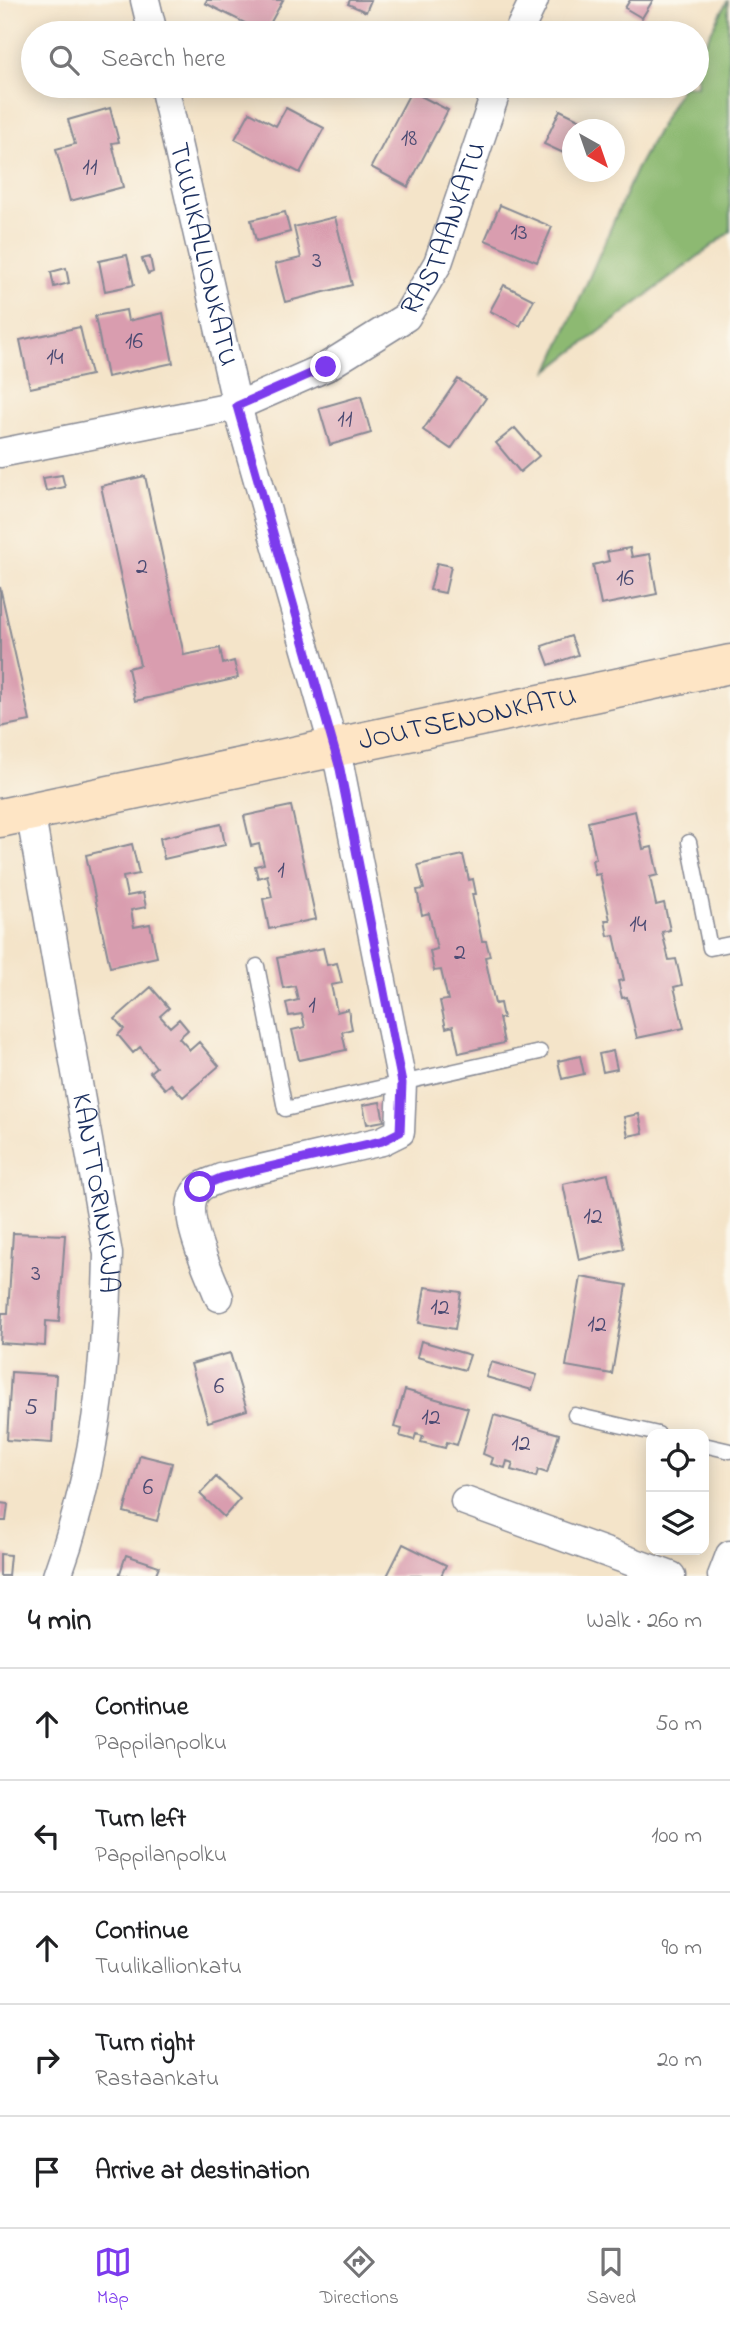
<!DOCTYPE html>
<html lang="en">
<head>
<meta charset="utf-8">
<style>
	body { margin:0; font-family:"Indie Flower",sans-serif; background:#f2f2f2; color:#202124 }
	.controls { position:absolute; right:21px; bottom:21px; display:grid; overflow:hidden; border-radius:14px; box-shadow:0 4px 18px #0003 }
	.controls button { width:63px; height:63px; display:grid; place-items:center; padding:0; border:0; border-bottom:2px solid #e0e0e0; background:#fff; color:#202124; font:35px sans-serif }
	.compass { position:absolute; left:562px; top:119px; width:63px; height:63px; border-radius:50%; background:#fff; box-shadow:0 4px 18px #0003; rotate:140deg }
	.stop { position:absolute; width:21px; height:21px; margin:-16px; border:5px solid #7c3aed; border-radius:50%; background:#fff }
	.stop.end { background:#7c3aed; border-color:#fff; box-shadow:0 2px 7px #0008 }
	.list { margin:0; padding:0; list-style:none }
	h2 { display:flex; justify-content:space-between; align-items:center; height:91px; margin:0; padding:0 28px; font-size:30px }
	h2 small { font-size:23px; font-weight:400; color:#757577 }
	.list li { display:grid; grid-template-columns:46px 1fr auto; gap:21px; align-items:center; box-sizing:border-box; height:112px; padding:0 28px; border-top:2px solid #e0e0e0 }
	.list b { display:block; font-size:26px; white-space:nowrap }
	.list p { margin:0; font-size:23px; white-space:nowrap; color:#757577 }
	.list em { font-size:23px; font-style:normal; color:#757577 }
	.icon { flex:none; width:38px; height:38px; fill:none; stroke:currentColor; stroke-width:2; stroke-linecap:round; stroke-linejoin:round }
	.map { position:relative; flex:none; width:730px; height:1576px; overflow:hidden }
	.search { position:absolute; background:#fff; box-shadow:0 4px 18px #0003; left:21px; right:21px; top:21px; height:77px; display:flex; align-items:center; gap:18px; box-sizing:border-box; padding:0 24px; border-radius:38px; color:#757577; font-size:26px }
	.sheet { height:651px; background:#fff }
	nav { display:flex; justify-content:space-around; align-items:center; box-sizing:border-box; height:98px; border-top:2px solid #e0e0e0; background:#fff; font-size:19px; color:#757577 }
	nav a { display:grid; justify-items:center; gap:4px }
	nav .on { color:#7c3aed }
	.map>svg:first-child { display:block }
	.forest { fill:#8db972; stroke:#547468; stroke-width:2 }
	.building { fill:#d99daf }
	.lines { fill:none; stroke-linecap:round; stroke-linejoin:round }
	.lane-casing { stroke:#888a94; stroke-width:17 }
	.street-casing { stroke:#888a94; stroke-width:31 }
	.secondary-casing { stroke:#888a94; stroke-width:41 }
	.lane { stroke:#fff; stroke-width:14 }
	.street { stroke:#fff; stroke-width:28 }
	.secondary { stroke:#fee5c5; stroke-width:38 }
	.route { stroke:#7c3aed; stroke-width:9 }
	.labels { text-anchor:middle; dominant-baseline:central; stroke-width:5; stroke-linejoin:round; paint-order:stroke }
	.number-label { font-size:24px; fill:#4a4a72 }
	.street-label { font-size:28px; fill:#1b2f5e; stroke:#fbf7ec }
</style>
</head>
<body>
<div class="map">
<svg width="730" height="1576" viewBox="0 0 730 1576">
	<rect width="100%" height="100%" fill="#fbf7ec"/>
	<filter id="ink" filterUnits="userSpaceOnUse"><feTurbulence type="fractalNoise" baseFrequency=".0143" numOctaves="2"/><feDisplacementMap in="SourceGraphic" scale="14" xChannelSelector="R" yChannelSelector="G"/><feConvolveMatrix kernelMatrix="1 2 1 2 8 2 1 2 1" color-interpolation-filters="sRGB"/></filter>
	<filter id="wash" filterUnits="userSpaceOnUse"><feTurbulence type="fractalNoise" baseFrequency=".00686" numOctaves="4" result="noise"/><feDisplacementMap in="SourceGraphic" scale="28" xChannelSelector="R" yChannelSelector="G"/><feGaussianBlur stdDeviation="1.57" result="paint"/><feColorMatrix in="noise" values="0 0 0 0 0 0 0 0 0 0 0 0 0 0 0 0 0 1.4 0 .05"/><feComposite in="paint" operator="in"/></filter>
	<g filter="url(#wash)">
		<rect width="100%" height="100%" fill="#f4e4c9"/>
		<path class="forest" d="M728,0L730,232L549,370L636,170L682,86H697V58Z"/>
		<g id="blocks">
			<path class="building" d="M207,0H283L265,33L205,3Z
				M350,0H371L366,12L348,4Z
				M630,0H653L642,18L625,8Z
				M411,91L448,110L408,187L371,167Z
				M110,108L119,142L112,143L123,187L70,201L56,149L75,144L68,120Z
				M286,108L324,128L300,173L235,139L250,112L276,126Z
				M560,110L591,125L589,130H572V157L544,144Z
				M500,205L552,227L537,262L485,240Z
				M285,212L290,232L256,241L251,220Z
				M335,217L352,285L285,302L275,264L301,258L294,227Z
				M127,255L134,285L105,291L99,261Z
				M150,257L153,272L148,274L142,259Z
				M66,268L69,283L54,287L51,272Z
				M504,285L534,300L520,326L490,311Z
				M126,310L128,321L163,313L173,363L107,377L95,316Z
				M80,327L91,375L30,388L20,340Z
				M458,379L486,398L451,449L423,430Z
				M361,396L371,433L330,445L319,408Z
				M515,428L539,456L520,472L496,443Z
				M62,475L65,487L46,491L43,478Z
				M145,476L184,655L220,648L223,664L234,661L238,678L135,701L128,668L140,665L101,486Z
				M630,548L632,557L650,554L657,594L601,605L593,565L609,561L607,552Z
				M437,563L451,566L445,593L430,590Z
				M0,587L30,721L0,727Z
				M571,636L578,655L549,665L542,646Z
				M291,806L316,919L269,929L263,899L272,897L267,875L258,878L255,866L264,864L259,844L251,846L244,816Z
				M635,811L643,849L652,847L658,875L650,877L656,905L664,903L670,930L662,932L669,960L676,959L682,985L674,987L684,1028L637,1038L627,997L622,998L618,981L624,980L614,935L608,936L605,920H610L600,874L595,875L592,860L596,859L588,822Z
				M221,824L225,845L164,859L160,838Z
				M132,844L139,874L123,877L127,896L143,893L146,907L131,910L134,927L150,924L157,957L110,967L86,855Z
				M463,855L469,880L473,879L476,894H472L482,941H486L490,956L485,957L495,1004L500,1003L503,1018H499L504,1043L459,1053L453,1026L446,1028L440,1001L448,1000L441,970L434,971L430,951L437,949L429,913L422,915L417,890L424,889L418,865Z
				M323,948L327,965L337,963L342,983L331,985L337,1012L348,1009L352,1029L342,1032L346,1050L299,1060L292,1030L305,1027L302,1014L289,1016L286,1003L298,1000L295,986L283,988L277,958Z
				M151,987L169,1008L160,1016L170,1027L179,1019L188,1030L179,1038L190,1050L199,1042L219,1066L183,1097L171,1084L165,1089L150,1072L156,1067L140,1047L133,1053L118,1035L124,1029L115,1019Z
				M613,1051L617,1069L603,1072L599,1054Z
				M580,1056L584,1074L562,1079L558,1061Z
				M380,1102L384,1121L367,1124L363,1105Z
				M639,1114L643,1133L628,1136L624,1117Z
				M608,1174L624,1249L579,1260L563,1184Z
				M13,1233L65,1235L59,1322L46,1321L45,1346L0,1343L2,1313H8Z
				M581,1277L627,1285L612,1374L566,1366Z
				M425,1287L461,1292L455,1329L419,1323Z
				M421,1341L470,1355L465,1370L417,1357Z
				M230,1353L247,1410L208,1422L191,1364Z
				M491,1362L537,1375L532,1390L486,1377Z
				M11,1372L56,1375L52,1443L7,1440Z
				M405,1390L468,1408L457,1445L447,1442L445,1448L421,1442L423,1436L416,1434L414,1440L400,1436L402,1429L394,1427Z
				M494,1415L559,1434L547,1473L538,1470L536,1477L511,1470L513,1463L507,1461L505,1468L491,1464L493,1458L483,1454Z
				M140,1455L172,1463L157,1521L124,1512Z
				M216,1477L240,1499L224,1517L200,1494Z
				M0,1503L8,1504L6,1521H0Z
				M403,1544L446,1565L441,1576H387Z
				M0,1554L10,1555L8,1576H0Z
				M126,1555L159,1566L155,1576H119Z"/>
		</g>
	</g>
	<g filter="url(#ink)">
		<use href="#blocks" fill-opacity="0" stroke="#888a94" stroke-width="2"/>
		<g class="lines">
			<defs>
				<path id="lane" d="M689,842L710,948L730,944
					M257,966L285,1109L540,1052
					M575,1415L658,1434
					M704,1445L730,1451"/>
				<g id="street">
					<path d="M145,0L153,33"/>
					<path d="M518,33L534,0"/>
					<path id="s1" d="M164,86L237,406L340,769L402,1083L400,1132L382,1141L221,1178C215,1181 206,1183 201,1187C174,1205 210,1272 219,1297"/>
					<path id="s2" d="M0,453L237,406L326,367L406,317L438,263L498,86"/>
					<path id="s3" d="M30,811L108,1254C106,1368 96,1468 57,1576"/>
					<path d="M465,1501L671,1576"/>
					<path d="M722,1576L730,1555"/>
				</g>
				<g id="secondary">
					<path id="s4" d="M0,818L730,664"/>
				</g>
			</defs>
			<use href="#lane" class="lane-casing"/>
			<use href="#street" class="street-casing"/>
			<use href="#secondary" class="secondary-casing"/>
			<use href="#lane" class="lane"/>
			<use href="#street" class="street"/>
			<use href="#secondary" class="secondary"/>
		</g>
	</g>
	<g class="lines" filter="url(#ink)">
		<path class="route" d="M200,1187L221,1178L382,1141L400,1132L402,1083L340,769L237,406L326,367"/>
	</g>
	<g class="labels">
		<g class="number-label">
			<text x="409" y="139">18</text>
			<text x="90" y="168">11</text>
			<text x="519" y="233">13</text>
			<text x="317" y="261">3</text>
			<text x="134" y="342">16</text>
			<text x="55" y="358">14</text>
			<text x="345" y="420">11</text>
			<text x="142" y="567">2</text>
			<text x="625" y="579">16</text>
			<text x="281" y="871">1</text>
			<text x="638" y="925">14</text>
			<text x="460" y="953">2</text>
			<text x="312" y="1006">1</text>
			<text x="593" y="1217">12</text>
			<text x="36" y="1274">3</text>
			<text x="440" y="1308">12</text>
			<text x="597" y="1325">12</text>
			<text x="219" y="1387">6</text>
			<text x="31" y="1408">5</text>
			<text x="431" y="1418">12</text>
			<text x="521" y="1444">12</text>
			<text x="148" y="1488">6</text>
		</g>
		<g class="street-label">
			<text stroke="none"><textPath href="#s2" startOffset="530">RASTAANKATU</textPath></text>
			<text stroke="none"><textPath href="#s1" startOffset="173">TUULIKALLIONKATU</textPath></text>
			<text stroke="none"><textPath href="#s4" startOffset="478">JOUTSENONKATU</textPath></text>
			<text stroke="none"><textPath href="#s3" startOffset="388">KANTTORINKUJA</textPath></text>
		</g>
	</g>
</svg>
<div class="controls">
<button><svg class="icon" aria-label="locate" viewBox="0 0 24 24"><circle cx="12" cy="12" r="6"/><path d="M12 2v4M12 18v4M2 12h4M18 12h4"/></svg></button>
<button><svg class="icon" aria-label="layers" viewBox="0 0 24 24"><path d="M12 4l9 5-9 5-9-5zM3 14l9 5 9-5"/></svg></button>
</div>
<svg class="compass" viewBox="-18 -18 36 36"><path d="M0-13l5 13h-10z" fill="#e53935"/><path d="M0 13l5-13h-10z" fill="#757577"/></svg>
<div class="stop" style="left:200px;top:1187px"></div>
<div class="stop end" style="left:326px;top:367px"></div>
<div class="search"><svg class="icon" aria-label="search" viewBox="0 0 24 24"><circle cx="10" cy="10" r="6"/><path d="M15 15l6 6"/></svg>Search here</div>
</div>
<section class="sheet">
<h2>4 min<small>Walk · 260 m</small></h2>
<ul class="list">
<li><svg class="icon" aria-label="ahead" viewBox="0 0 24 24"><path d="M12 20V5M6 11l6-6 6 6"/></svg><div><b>Continue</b><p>Pappilanpolku</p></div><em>50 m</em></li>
<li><svg class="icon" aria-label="left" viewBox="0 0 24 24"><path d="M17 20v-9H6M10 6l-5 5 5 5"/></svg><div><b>Turn left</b><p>Pappilanpolku</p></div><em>100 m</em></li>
<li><svg class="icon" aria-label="ahead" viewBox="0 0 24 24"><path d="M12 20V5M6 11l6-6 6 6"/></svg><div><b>Continue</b><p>Tuulikallionkatu</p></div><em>90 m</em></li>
<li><svg class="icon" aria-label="right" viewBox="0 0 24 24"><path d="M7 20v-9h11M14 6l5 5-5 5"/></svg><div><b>Turn right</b><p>Rastaankatu</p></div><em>20 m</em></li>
<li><svg class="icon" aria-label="arrive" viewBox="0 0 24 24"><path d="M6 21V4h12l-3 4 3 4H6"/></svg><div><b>Arrive at destination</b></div></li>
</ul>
</section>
<nav>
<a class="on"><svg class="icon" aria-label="map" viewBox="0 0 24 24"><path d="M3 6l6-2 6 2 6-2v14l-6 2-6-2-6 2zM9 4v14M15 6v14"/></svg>Map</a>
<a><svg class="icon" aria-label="directions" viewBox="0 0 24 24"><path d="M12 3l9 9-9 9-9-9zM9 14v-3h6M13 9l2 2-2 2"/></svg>Directions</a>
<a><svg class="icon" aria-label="saved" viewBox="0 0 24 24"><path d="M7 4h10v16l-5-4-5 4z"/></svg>Saved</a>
</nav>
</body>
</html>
